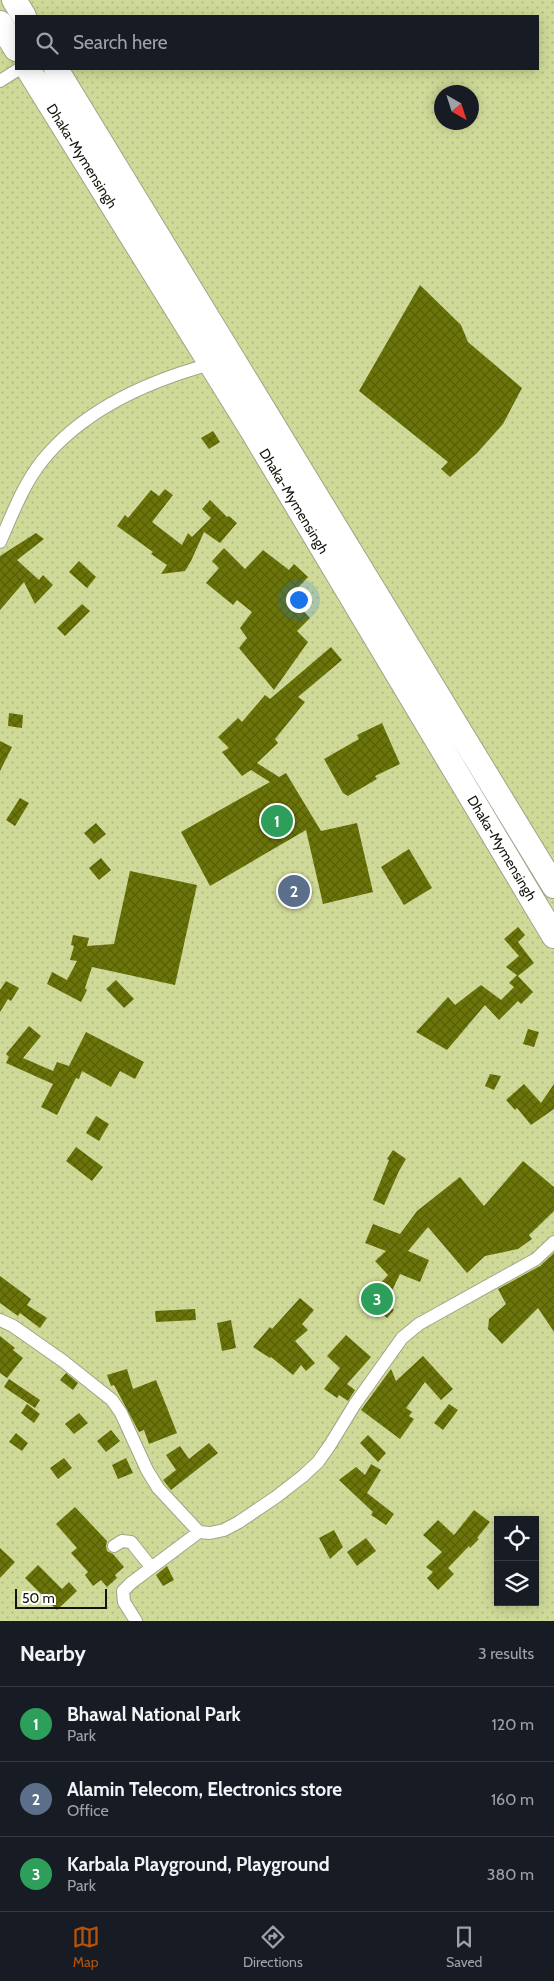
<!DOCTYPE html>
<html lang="en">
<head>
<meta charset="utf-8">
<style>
	body { margin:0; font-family:Cabin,sans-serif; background:#242831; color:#f1f3f6 }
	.controls { position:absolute; right:15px; bottom:15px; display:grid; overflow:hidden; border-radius:0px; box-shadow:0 2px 12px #0003 }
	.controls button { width:45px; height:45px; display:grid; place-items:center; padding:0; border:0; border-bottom:1px solid #363941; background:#171b24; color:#f1f3f6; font:25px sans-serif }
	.compass { position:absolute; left:434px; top:85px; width:45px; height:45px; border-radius:50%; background:#171b24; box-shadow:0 2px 12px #0003; rotate:141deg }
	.scale { position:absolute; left:15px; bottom:12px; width:92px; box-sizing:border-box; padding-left:5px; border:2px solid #13150a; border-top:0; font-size:14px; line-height:18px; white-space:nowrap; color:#13150a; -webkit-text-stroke:4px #fff; paint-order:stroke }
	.you { position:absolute; left:298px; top:599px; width:18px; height:18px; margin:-12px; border:4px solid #fff; border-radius:50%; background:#1a73e8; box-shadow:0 0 0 8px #1a73e833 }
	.badge { display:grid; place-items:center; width:32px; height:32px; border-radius:50%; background:#b45309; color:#fff; font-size:16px; font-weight:700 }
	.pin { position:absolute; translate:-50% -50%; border:2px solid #fff; box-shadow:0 1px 5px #0006 }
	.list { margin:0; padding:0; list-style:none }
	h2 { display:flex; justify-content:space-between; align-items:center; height:65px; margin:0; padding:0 20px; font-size:21px }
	h2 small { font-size:16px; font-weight:400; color:#9ea1a6 }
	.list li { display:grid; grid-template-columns:32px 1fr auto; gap:15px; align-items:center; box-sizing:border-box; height:75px; padding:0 20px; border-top:1px solid #363941 }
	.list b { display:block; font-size:19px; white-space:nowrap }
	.list p { margin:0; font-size:16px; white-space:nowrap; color:#9ea1a6 }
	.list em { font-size:16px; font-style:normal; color:#9ea1a6 }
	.icon { flex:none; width:28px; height:28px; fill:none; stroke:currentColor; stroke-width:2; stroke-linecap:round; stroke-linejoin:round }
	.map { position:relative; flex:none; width:554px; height:1621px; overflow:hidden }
	.search { position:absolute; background:#171b24; box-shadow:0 2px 12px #0003; left:15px; right:15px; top:15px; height:55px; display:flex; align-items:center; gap:12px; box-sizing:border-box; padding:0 18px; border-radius:0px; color:#9ea1a6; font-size:19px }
	.sheet { height:290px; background:#171b24 }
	nav { display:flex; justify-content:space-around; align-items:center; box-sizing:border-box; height:70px; border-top:1px solid #363941; background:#171b24; font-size:14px; color:#9ea1a6 }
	nav a { display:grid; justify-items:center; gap:2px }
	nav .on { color:#b45309 }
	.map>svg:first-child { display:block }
	.park { fill:url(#park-dots); fill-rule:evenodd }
	.building { fill:url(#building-cross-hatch) }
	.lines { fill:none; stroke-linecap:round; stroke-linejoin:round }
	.street-casing { stroke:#a0a588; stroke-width:14 }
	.highway-casing { stroke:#a0a588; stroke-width:26 }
	.street { stroke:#fff; stroke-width:12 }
	.highway { stroke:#fff; stroke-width:24 }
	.labels { text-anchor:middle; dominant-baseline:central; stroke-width:4; stroke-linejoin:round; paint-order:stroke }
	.street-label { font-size:14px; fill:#13150a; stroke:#fff }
</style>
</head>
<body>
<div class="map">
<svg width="554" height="1621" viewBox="0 0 554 1621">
	<defs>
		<pattern id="park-dots" width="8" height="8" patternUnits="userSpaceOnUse" patternTransform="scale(1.25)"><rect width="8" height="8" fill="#cfda98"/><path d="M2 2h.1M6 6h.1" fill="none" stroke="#b1ba82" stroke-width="1.8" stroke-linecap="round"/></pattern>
		<pattern id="building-cross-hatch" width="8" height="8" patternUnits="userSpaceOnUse" patternTransform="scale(1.25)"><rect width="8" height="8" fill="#6b750a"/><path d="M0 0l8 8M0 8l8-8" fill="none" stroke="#575f09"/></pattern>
	</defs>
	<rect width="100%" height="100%" fill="#f2f8da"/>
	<path class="park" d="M0,0H554V1621H0ZM16,16H538V69H16ZM442,92H472V122H442ZM498,1520H535V1602H498Z"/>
	<path class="building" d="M420,285L461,325L468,342L522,388L503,424L477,453L450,477L441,469L448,462L359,391Z
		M213,431L220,442L209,449L201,438Z
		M165,489L173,495L152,522L182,545L188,533L192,537L211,518L202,509L210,500L227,517L229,516L237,523L220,543L204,532L191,561L185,571L161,574L167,565L151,554L153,552L117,526L125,515L128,518L151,490L159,496Z
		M36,533L44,539L17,560L39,580L43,575L53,585L35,604L24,582L0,610V556Z
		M224,548L245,569L263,550L289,570L294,564L308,577L290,596L310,618L297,631L308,642L274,690L239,648L247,638L240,628L252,612L237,600L233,605L206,583L219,568L212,561Z
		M79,561L96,577L87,588L69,572Z
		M82,604L90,611L65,636L57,628Z
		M331,647L342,660L298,697L305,702L275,739L278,743L257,763L279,777L286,773L321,831L357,823L373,892L323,904L306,830L210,886L181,832L270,782L251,770L242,776L222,752L229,748L218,737L238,718L242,722L265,695L270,699Z
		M9,713L23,715L22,728L8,726Z
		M382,723L400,764L375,776L377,779L348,796L343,793L324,759L359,739L357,735Z
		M0,741L12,747L0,771Z
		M20,798L29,803L15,826L6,820Z
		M96,823L106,834L94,844L84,833Z
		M409,849L432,888L404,905L381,867Z
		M101,858L111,870L99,880L89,868Z
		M130,871L197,885L175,985L92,967L85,988L87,990L81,1002L47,984L52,972L67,980L77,961L70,960L74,946L71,945L73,935L89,938L87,946L114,944Z
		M518,927L525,935L518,942L534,963L518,976L506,967L519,956L504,939Z
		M517,975L533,992L521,1004L518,1001L499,1020L485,1005L447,1050L416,1032L448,997L455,1005L481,985L501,1000L514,987L509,983Z
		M116,980L134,999L124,1008L106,989Z
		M6,981L19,988L11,1001L8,999L0,1012V990Z
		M29,1026L41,1036L23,1058L53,1071L57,1062L69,1066L86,1032L144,1062L135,1079L120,1071L111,1087L82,1071L79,1079L76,1078L57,1115L41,1107L53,1084L6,1063L9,1057L6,1054Z
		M528,1029L539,1032L534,1047L523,1044Z
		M490,1074L501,1076L494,1090L485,1086Z
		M524,1084L541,1103L554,1084V1109L531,1125L517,1108L515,1110L506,1100Z
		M96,1116L109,1124L99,1141L86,1133Z
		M76,1147L103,1167L92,1181L66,1161Z
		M393,1150L406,1159L399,1171L384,1205L373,1200L389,1160L387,1159Z
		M523,1161L554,1187V1211L529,1235L532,1239L518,1249L485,1256L467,1273L428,1227L408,1251L429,1260L420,1282L400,1274L386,1303L394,1310L387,1318L366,1299L388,1275L375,1261L386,1251L365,1243L373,1224L400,1234L417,1211L460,1177L484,1206Z
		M554,1253V1332L538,1308L502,1344L488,1329L489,1319L506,1304L498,1289L540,1266Z
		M0,1276L31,1299L27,1305L47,1318L40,1328L20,1313L18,1316L0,1303Z
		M300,1298L314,1310L302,1324L308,1330L295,1341L315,1363L306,1371L301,1365L293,1375L271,1357L270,1358L253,1347L270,1327L272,1329Z
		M195,1309L196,1320L156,1322L155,1311Z
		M231,1320L236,1348L222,1351L217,1323Z
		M346,1335L371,1357L347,1384L355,1390L348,1401L339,1395L337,1398L324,1389L340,1368L327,1356Z
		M0,1336L15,1348L13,1350L23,1358L7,1378L0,1373Z
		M423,1356L453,1389L441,1400L425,1382L406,1408L412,1412L409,1416L414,1419L400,1439L361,1410L391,1369L396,1381Z
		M127,1369L133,1389L156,1380L177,1433L149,1444L144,1430L139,1432L114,1385L111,1386L107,1375Z
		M66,1373L78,1383L73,1390L60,1380Z
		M9,1379L40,1400L35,1408L4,1387Z
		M27,1404L40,1414L34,1423L21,1413Z
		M449,1404L458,1410L443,1430L434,1423Z
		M79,1413L88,1423L74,1434L65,1424Z
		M111,1430L120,1441L106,1452L97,1441Z
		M16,1433L28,1443L22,1451L9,1442Z
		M368,1435L386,1453L378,1462L360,1443Z
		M209,1443L218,1453L171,1490L163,1480L176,1470L166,1455L180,1446L189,1459Z
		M64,1458L72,1468L58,1479L50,1468Z
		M126,1458L133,1473L118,1479L112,1465Z
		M371,1464L381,1470L367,1493L394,1514L386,1525L371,1515L373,1512L339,1480L356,1467L365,1475Z
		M75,1507L107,1541L106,1546L107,1551L113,1554L124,1567L115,1575L117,1578L107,1587L101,1580L93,1586L85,1575L88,1572L71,1553L77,1548L56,1524Z
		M474,1510L490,1522L477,1538L479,1539L470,1548L469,1546L448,1568L454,1574L438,1590L427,1578L433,1572L426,1567L442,1552L423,1535L438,1520L454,1535Z
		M334,1530L343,1547L330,1559L319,1538Z
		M366,1538L376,1551L357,1566L347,1552Z
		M0,1548L15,1562L0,1578Z
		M38,1565L62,1589L69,1582L77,1591L57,1610L25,1578Z
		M167,1566L174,1580L163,1586L156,1575Z"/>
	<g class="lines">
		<defs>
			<path id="street" d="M0,81L19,69
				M0,542C12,515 23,485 42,461C83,410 148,381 211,364
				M0,1320L13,1326L63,1361L112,1400L121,1413L147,1470L158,1488L199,1532
				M114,1546L122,1541L131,1542L151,1567
				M136,1621L124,1602L123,1591L131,1583L199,1532L210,1533L224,1530L239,1522L276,1497L303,1476L318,1462L330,1445L355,1404L402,1338L419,1324L536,1259L554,1242"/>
			<path id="highway" d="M14,0L24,16
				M0,23L16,49
				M28,69L253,432L554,936
				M56,69L554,886"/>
		</defs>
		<use href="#street" class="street-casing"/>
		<use href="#highway" class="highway-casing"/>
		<use href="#street" class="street"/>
		<use href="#highway" class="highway"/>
	</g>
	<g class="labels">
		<g class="street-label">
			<text transform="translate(82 156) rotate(58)">Dhaka-Mymensingh</text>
			<text transform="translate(294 501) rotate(59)">Dhaka-Mymensingh</text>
			<text transform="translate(502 848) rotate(59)">Dhaka-Mymensingh</text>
		</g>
	</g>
</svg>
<div class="controls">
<button><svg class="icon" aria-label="locate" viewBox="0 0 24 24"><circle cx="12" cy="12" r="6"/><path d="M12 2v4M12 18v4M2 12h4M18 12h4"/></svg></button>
<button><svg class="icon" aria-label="layers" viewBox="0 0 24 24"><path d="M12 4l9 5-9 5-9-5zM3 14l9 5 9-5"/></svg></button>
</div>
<svg class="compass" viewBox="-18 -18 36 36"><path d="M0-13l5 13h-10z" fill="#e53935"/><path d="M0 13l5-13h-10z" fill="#9ea1a6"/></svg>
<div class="scale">50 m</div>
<div class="you"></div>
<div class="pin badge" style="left:277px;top:821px;background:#2e9e5b">1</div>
<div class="pin badge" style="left:294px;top:891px;background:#5c6f8a">2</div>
<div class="pin badge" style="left:377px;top:1299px;background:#2e9e5b">3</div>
<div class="search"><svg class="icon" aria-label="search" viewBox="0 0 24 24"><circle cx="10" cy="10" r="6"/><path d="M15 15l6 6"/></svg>Search here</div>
</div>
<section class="sheet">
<h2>Nearby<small>3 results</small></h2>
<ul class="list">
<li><span class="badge" style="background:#2e9e5b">1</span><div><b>Bhawal National Park</b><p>Park</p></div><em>120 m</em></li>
<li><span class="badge" style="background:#5c6f8a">2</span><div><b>Alamin Telecom, Electronics store</b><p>Office</p></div><em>160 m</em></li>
<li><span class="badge" style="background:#2e9e5b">3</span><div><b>Karbala Playground, Playground</b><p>Park</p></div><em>380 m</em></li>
</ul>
</section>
<nav>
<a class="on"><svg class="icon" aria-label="map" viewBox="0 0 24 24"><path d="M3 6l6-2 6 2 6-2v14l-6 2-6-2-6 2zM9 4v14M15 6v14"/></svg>Map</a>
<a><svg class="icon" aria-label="directions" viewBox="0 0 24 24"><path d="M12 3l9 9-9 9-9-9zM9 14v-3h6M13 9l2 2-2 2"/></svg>Directions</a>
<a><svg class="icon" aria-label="saved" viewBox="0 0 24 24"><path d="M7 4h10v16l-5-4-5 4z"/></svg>Saved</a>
</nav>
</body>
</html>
